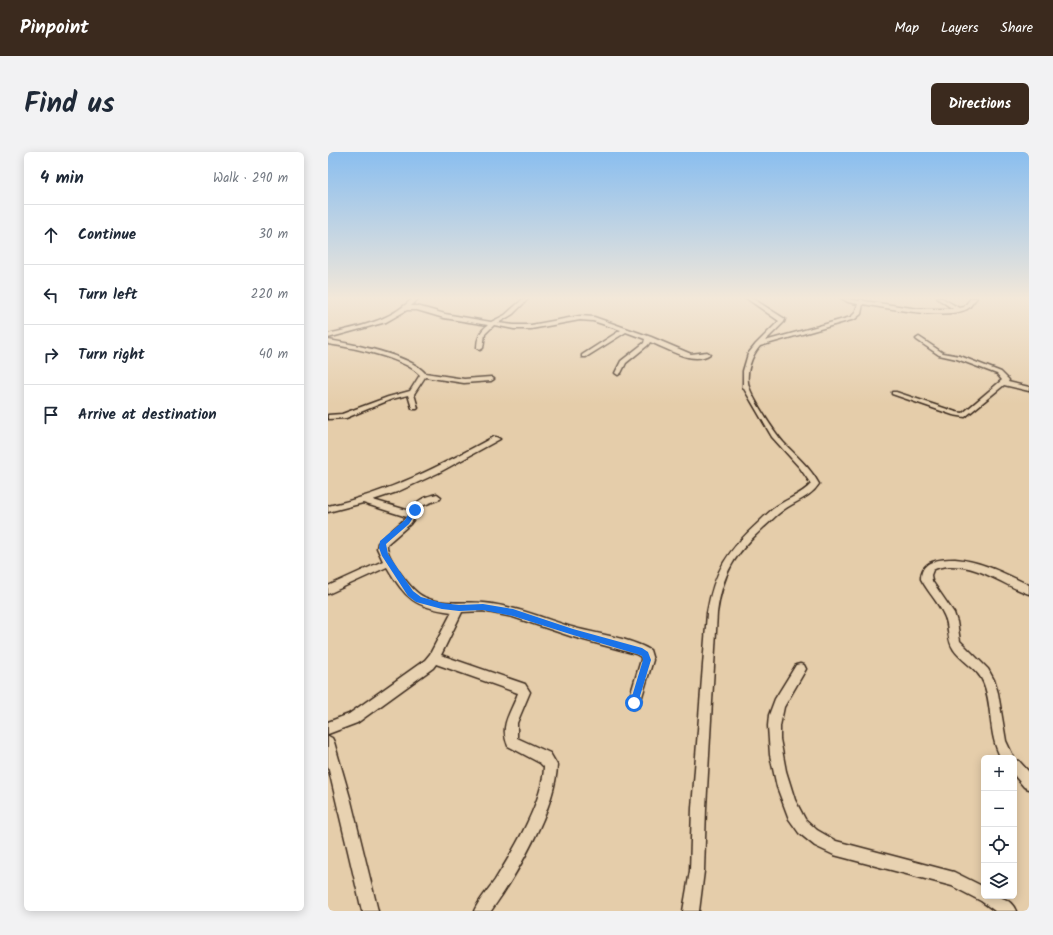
<!DOCTYPE html>
<html lang="en">
<head>
<meta charset="utf-8">
<style>
	body { margin:0; font-family:Kalam,sans-serif; background:#f2f2f3; color:#1f2937 }
	.controls { position:absolute; right:12px; bottom:12px; display:grid; overflow:hidden; border-radius:6px; box-shadow:0 2px 10px #0003 }
	.controls button { width:36px; height:36px; display:grid; place-items:center; padding:0; border:0; border-bottom:1px solid #e0e1e3; background:#fff; color:#1f2937; font:20px sans-serif }
	.stop { position:absolute; width:12px; height:12px; margin:-9px; border:3px solid #1a73e8; border-radius:50%; background:#fff }
	.stop.end { background:#1a73e8; border-color:#fff; box-shadow:0 1px 4px #0008 }
	.list { margin:0; padding:0; list-style:none }
	h2 { display:flex; justify-content:space-between; align-items:center; height:52px; margin:0; padding:0 16px; font-size:17px }
	h2 small { font-size:13px; font-weight:400; color:#747a83 }
	.list li { display:grid; grid-template-columns:26px 1fr auto; gap:12px; align-items:center; box-sizing:border-box; height:60px; padding:0 16px; border-top:1px solid #e0e1e3 }
	.list b { display:block; font-size:15px; white-space:nowrap }
	.list em { font-size:13px; font-style:normal; color:#747a83 }
	.icon { flex:none; width:22px; height:22px; fill:none; stroke:currentColor; stroke-width:2; stroke-linecap:round; stroke-linejoin:round }
	.map { position:relative; flex:none; width:701px; height:759px; overflow:hidden; border-radius:6px }
	header { display:flex; align-items:center; gap:24px; box-sizing:border-box; height:56px; padding:0 20px; background:#3b2a1e; color:#fff }
	header strong { font-size:19px }
	nav { display:flex; gap:22px; margin-inline-start:auto; font-size:14px }
	.intro { display:flex; align-items:center; justify-content:space-between; box-sizing:border-box; height:96px; padding:0 24px }
	h1 { margin:0; font-size:28px }
	.button { padding:10px 18px; border-radius:6px; background:#3b2a1e; color:#fff; font-size:14px; font-weight:700 }
	main { display:flex; gap:24px; padding:0 24px }
	aside { flex:1; background:#fff; border-radius:6px; box-shadow:0 2px 10px #0003 }
	.map>svg:first-child { display:block }
	.lines { fill:none; stroke-linecap:round; stroke-linejoin:round }
	.minor-casing { stroke:#3b2a1e; stroke-width:3 }
	.minor { fill:#e8d2b1; fill-rule:evenodd }
	.route { fill:#1a73e8 }
</style>
</head>
<body>
<header>
<strong>Pinpoint</strong>
<nav><a>Map</a><a>Layers</a><a>Share</a></nav>
</header>
<div class="intro"><h1>Find us</h1><a class="button">Directions</a></div>
<main>
<aside>
<h2>4 min<small>Walk · 290 m</small></h2>
<ul class="list">
<li><svg class="icon" aria-label="ahead" viewBox="0 0 24 24"><path d="M12 20V5M6 11l6-6 6 6"/></svg><div><b>Continue</b></div><em>30 m</em></li>
<li><svg class="icon" aria-label="left" viewBox="0 0 24 24"><path d="M17 20v-9H6M10 6l-5 5 5 5"/></svg><div><b>Turn left</b></div><em>220 m</em></li>
<li><svg class="icon" aria-label="right" viewBox="0 0 24 24"><path d="M7 20v-9h11M14 6l5 5-5 5"/></svg><div><b>Turn right</b></div><em>40 m</em></li>
<li><svg class="icon" aria-label="arrive" viewBox="0 0 24 24"><path d="M6 21V4h12l-3 4 3 4H6"/></svg><div><b>Arrive at destination</b></div></li>
</ul>
</aside>
<div class="map">
<svg width="701" height="759" viewBox="0 0 701 759">
	<rect width="100%" height="100%" fill="#e5cdaa"/>
	<filter id="ink" filterUnits="userSpaceOnUse"><feTurbulence type="fractalNoise" baseFrequency=".025" numOctaves="2"/><feDisplacementMap in="SourceGraphic" scale="8" xChannelSelector="R" yChannelSelector="G"/><feConvolveMatrix kernelMatrix="1 2 1 2 8 2 1 2 1" color-interpolation-filters="sRGB"/></filter>
	<g filter="url(#ink)">
		<g class="lines">
			<defs>
				<path id="minor" d="M85,146H91L83,154H89L117,162L163,170L177,163L196,146H201L185,162L170,171L186,173H203L252,164L266,165L323,185L363,202L379,200L382,202C365,214 339,196 322,190L320,193L298,211L293,221L290,223L287,221L293,209L316,191L317,187L298,180L258,205H254V203L293,178L265,169L252,168L203,177H186L166,173L157,182L155,196L152,198L149,196C149,186 152,179 160,173L116,166L89,158H79L58,170L0,186V182C32,174 61,170 85,146Z
					M418,146H424L457,167L456,170L437,189L523,165L527,161L530,152L520,150L513,146L531,149L533,147L536,149L591,157H625L609,146H614L631,156L636,155L643,146H649C645,149 642,156 639,157C619,168 558,156 535,152L533,162L527,167L432,194C423,204 417,222 421,235C426,249 445,278 455,290C468,304 482,315 491,332C482,346 467,349 454,359C448,363 442,370 436,375C406,403 395,420 389,461L378,656L376,719L371,759H355L362,719L364,656L379,461C386,419 400,398 431,370C437,364 443,358 449,354C461,346 474,342 483,332L472,316L444,285L415,235V219L420,202L428,192L451,169Z
					M591,185L615,201L632,204L673,220L681,228L680,230L701,235V239L676,233L637,265L625,263L564,242V240H568L628,260L635,261L674,228L669,222L629,207L611,203L589,188L588,187Z
					M0,188C24,192 82,203 97,221L136,227L163,225L166,227L163,229L136,231L97,225L86,242L90,256L89,257H85L84,256L80,243L64,247L18,266L0,267V263L14,262L60,245L82,239L92,223C78,206 22,195 0,192Z
					M165,285H168L172,287L110,321L69,340L45,348L82,359C89,348 96,345 109,342L113,345L112,347L96,353L82,372L59,392C57,405 84,440 96,445C116,454 136,449 156,451C187,454 217,467 247,476C270,482 301,486 322,498L325,508L312,551L310,555L306,557L302,555L300,551L313,508V505L308,502L245,485L185,465L155,459L134,460L113,503L197,532L202,540L189,571V586L222,601L229,613C228,656 188,724 163,759H146C151,748 160,738 167,728C185,699 215,650 216,615L212,611L180,594C171,573 183,561 190,541L108,512L105,516L29,571L0,582V570L21,562L97,508L102,502L124,460C86,455 78,447 59,415L0,442V434L55,409L49,396L50,391L79,365L35,351L0,360V354C60,341 112,314 165,285Z
					M627,407C654,409 677,422 701,433V442C672,432 653,413 620,414C614,415 610,415 605,418L603,423L604,429L626,461L629,470L632,489L660,517L666,528L670,541L678,589L686,606V607L673,606C660,583 665,556 656,532C651,517 634,510 626,498C618,487 622,474 616,463C610,450 600,440 593,427C593,408 612,407 627,407Z
					M472,512L476,513L478,517L456,555L452,574V587L458,619L467,648L477,667L489,678L508,689L626,720L656,735V744C669,744 682,745 688,759H667L653,749L624,734L506,703L487,694L471,681L461,667L449,635L442,603L440,574L441,563L447,547L468,513Z
					M0,584L4,586L6,590L23,649L50,759H34L0,614Z
					M686,608L691,609L701,620V637L696,635L686,623Z"/>
			</defs>
			<use href="#minor" class="minor-casing"/>
			<use href="#minor" class="minor"/>
		</g>
	</g>
	<linearGradient id="sky" x2="0" y2="1"><stop stop-color="#8abeef"/><stop offset="0.58" stop-color="#f3e8d9"/><stop offset="1" stop-color="#f3e8d9" stop-opacity="0"/></linearGradient>
	<rect width="701" height="252" fill="url(#sky)"/>
	<path class="route" d="M84,356H89L90,358L81,372L58,392L60,402L85,439L93,445L114,451L131,453L155,452L185,457L245,477L314,496L320,500L323,508L309,554L306,555L303,554L302,551L315,508L314,504L309,502L245,483L185,464L155,458L131,459L114,457L88,450L80,444L54,404L51,396L52,389L77,368Z"/>
</svg>
<div class="controls">
<button>+</button>
<button>−</button>
<button><svg class="icon" aria-label="locate" viewBox="0 0 24 24"><circle cx="12" cy="12" r="6"/><path d="M12 2v4M12 18v4M2 12h4M18 12h4"/></svg></button>
<button><svg class="icon" aria-label="layers" viewBox="0 0 24 24"><path d="M12 4l9 5-9 5-9-5zM3 14l9 5 9-5"/></svg></button>
</div>
<div class="stop" style="left:306px;top:551px"></div>
<div class="stop end" style="left:87px;top:358px"></div>
</div>
</main>
</body>
</html>
